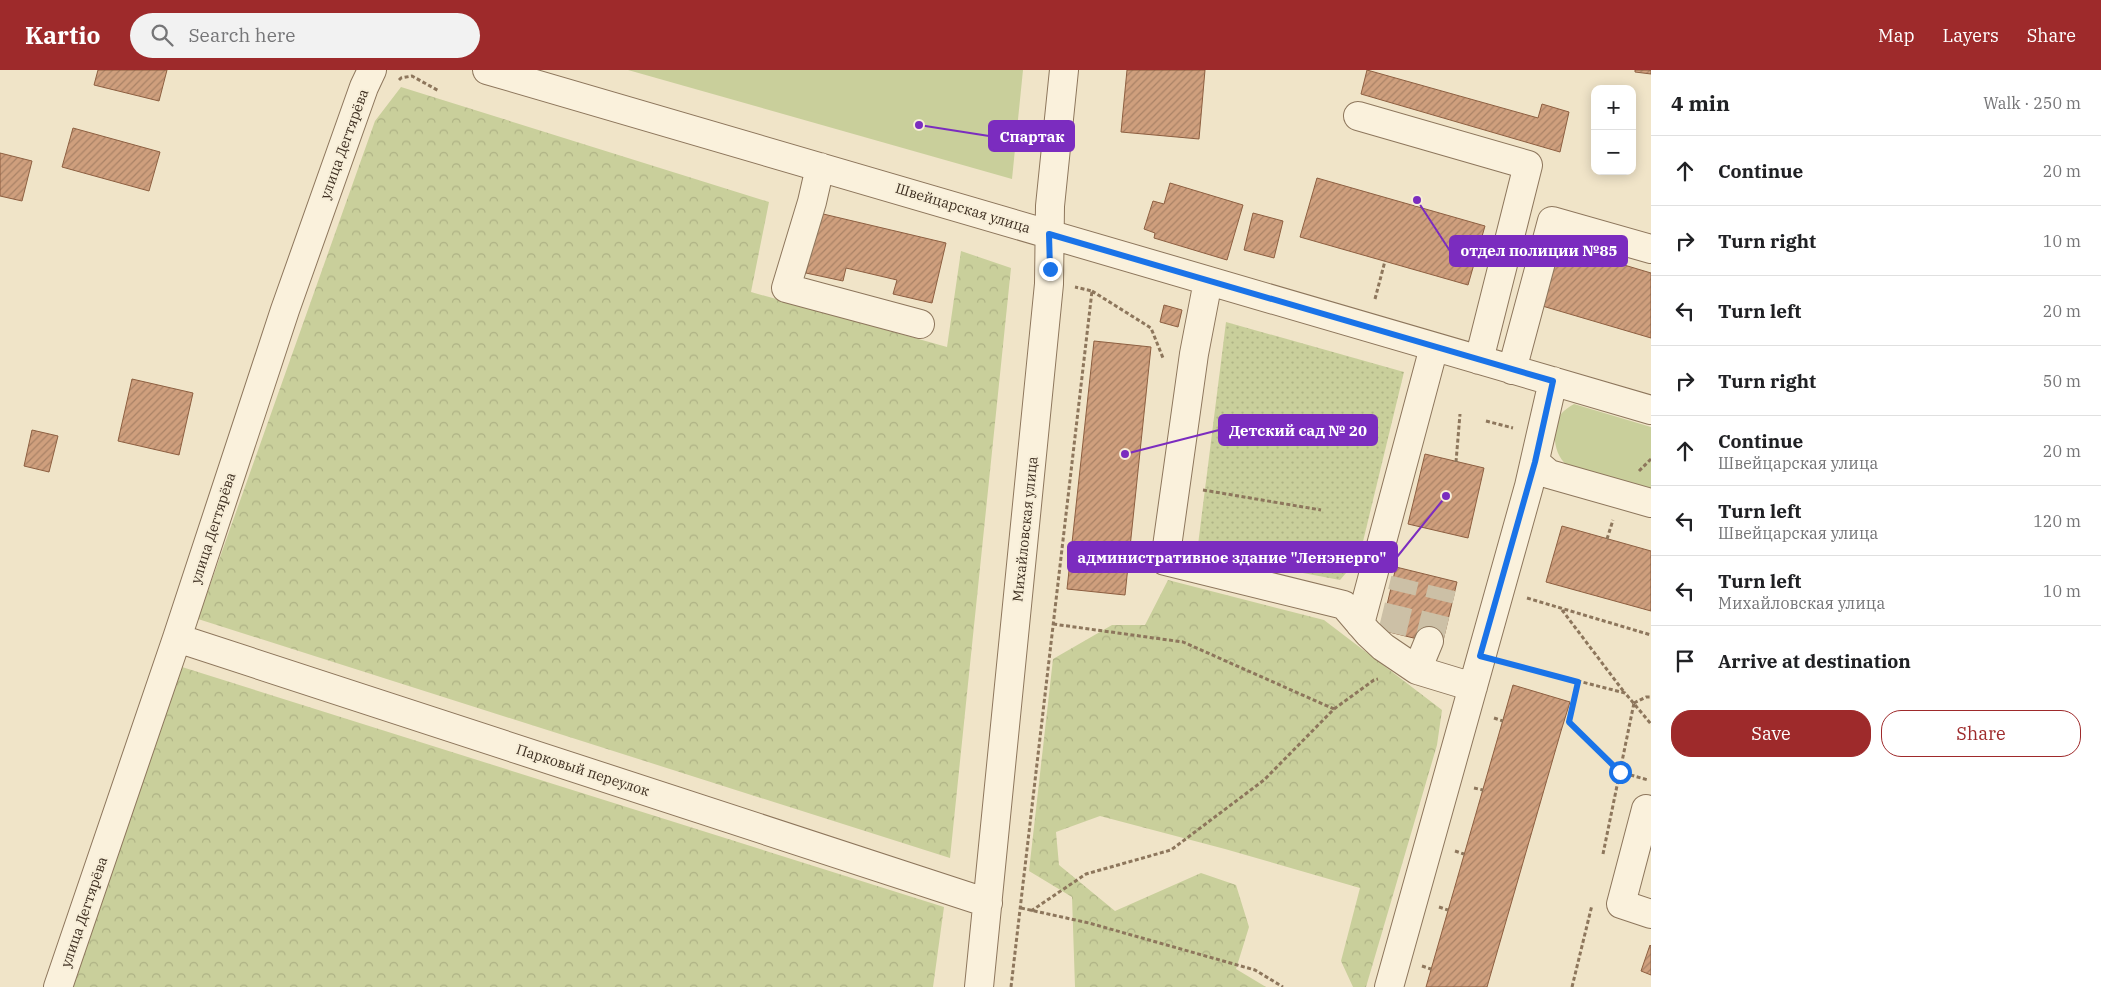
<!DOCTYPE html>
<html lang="en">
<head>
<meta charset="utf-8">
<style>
	body { margin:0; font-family:"IBM Plex Serif",serif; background:#f2f2f2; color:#202124 }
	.controls { position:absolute; right:15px; top:15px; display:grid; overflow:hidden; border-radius:10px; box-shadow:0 2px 12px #0003 }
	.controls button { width:45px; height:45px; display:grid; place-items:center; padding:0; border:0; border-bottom:1px solid #e0e0e0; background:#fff; color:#202124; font:25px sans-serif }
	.stop { position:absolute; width:15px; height:15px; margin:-11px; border:4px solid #1a73e8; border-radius:50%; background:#fff }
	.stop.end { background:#1a73e8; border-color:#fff; box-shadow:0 1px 5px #0008 }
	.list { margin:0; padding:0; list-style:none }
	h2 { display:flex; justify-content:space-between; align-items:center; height:65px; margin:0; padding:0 20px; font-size:21px }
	h2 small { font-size:16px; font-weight:400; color:#757577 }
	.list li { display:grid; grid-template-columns:32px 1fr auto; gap:15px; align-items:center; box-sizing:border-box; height:70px; padding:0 20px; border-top:1px solid #e0e0e0 }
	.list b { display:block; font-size:19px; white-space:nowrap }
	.list p { margin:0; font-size:16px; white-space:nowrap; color:#757577 }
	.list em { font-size:16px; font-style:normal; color:#757577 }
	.actions { display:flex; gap:10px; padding:15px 20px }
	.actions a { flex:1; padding:11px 0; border:1px solid #9e2a2b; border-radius:20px; text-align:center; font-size:18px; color:#9e2a2b }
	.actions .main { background:#9e2a2b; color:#fff }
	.icon { flex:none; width:28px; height:28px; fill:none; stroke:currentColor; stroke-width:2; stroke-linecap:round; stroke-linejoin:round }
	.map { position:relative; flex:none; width:1651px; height:917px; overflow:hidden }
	header { display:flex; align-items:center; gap:30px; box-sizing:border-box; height:70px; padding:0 25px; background:#9e2a2b; color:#fff }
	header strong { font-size:24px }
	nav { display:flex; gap:28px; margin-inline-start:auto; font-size:18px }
	.search { width:350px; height:45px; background:#f2f2f2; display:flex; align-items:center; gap:12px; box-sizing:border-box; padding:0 18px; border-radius:28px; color:#757577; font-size:19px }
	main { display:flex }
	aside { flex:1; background:#fff }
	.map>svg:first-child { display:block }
	.green { fill:#c9cf9b }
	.forest { fill:url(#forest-crowns) }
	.park { fill:url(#park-dots) }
	.building { fill:url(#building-hatch); stroke:#8d5f41 }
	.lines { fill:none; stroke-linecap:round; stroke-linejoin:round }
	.minor-tunnel { stroke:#ccc0a6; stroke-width:28; stroke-dasharray:28 14; stroke-linecap:butt }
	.minor-casing { stroke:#8d765c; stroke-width:30 }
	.path { stroke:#8d765c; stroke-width:3; stroke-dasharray:4 2.5; stroke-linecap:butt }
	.minor { stroke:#faf1dc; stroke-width:28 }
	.route { stroke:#1a73e8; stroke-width:6 }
	.labels { text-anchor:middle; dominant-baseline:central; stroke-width:4; stroke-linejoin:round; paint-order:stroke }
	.street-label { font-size:14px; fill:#3d2e20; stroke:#f7eed8 }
	.leader { fill:none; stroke:#7b2cbf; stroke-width:2 }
	.callout-dot { fill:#7b2cbf; stroke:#f7eed8; stroke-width:2 }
	.callout { fill:#7b2cbf; stroke:#7b2cbf; stroke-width:2 }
	.callout-label { font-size:15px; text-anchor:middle; font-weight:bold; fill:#fff }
</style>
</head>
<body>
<header>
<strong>Kartio</strong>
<div class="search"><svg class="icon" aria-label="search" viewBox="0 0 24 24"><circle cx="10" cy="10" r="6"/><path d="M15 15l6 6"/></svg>Search here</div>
<nav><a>Map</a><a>Layers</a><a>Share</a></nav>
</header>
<main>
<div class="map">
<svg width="1651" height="917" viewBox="0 0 1651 917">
	<defs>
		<pattern id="forest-crowns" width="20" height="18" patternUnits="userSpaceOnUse" patternTransform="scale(1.25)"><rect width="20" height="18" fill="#c9cf9b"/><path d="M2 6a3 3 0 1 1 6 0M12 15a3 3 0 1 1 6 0" fill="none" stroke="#aeb285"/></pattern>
		<pattern id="park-dots" width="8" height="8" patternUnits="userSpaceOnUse" patternTransform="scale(1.25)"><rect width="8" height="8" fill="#c9cf9b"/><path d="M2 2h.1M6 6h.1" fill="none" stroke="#aeb285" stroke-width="1.8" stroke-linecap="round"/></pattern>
		<pattern id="building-hatch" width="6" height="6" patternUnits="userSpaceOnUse" patternTransform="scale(1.25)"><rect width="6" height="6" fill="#cf9f7d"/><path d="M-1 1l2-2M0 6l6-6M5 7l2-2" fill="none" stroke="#a98266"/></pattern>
	</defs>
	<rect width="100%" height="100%" fill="#f0e4c8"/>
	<path class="green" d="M628,0H1023L1012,109Z
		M1574,334L1651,357V418L1567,395C1553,384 1551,359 1561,344C1564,340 1569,337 1574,334Z"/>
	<path class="forest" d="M401,17L769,132L751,222L947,277L961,181L1011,198L950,788L198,549L375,51Z
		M1168,510L1324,550L1442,640L1437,675L1366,917H1353L1341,891L1360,818L1225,779L1100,746L1056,762L1059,795L1115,841L1201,803L1236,815L1249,857L1236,899L1266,917H1075L1072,827L1029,801L1053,589L1112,555H1145Z
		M182,597L944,837L933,917H72Z"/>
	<path class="park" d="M1226,252L1404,302L1359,488L1340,510L1197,483Z"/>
	<path class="building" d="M98,0H167L159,31L94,15Z
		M1127,0H1205L1199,69L1121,62Z
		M1367,0L1538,48L1542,34L1569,42L1560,82L1361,24Z
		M1635,0H1651V4L1635,2Z
		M73,58L160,82L149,121L62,97Z
		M0,83L32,91L22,131L0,126Z
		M1317,108L1485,156L1468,215L1300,167Z
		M1170,113L1243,135L1227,190L1154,168L1155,163L1144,159L1153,131L1164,134Z
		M819,143L946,173L932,233L893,224L897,210L846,198L843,211L806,203Z
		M1253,143L1283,151L1274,188L1244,180Z
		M1557,175L1651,203V268L1539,235Z
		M1164,235L1182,240L1178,257L1160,252Z
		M1094,271L1151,277L1125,525L1067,519Z
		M132,309L193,323L179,385L118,371Z
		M32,360L58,366L49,402L24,396Z
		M1425,384L1484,398L1468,468L1408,454Z
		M1562,456L1651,481V541L1546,512Z
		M1396,497L1457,512L1442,575L1381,560Z
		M1513,615L1570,632L1561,661L1487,917H1426Z
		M1650,875L1651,876V905L1641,901Z"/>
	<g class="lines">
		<path class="minor-tunnel" d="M1392,563L1405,509
			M1429,571L1442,518"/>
		<defs>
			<path id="minor" d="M487,0L1651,340
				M1358,46L1528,95L1479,290
				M820,97L812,132L786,218L920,254
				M1208,211L1194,284L1165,491L1344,535L1368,563L1383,577L1417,600L1473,617
				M1512,300L1552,151L1651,179
				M1535,392L1549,404L1651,433
				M1360,554L1434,277
				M177,568L988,833
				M1417,600L1429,571
				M1651,741L1646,739L1621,834L1651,844
				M58,917L177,568L285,240L364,17L372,0
				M979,917L1049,214L1050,136L1064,0
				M1389,917L1529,416L1553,311"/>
		</defs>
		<use href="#minor" class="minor-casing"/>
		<path class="path" d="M399,10L401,8L412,6L439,21
			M1092,221L1151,258L1163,288
			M1375,229L1385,191
			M1486,351L1513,358
			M1456,392L1460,344
			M1639,401L1651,389
			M1203,420L1321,440
			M1607,469L1613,450
			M1527,528L1651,565
			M1562,540L1624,622
			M1508,593L1625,623L1651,654
			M1578,612L1569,653L1620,702L1648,710
			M1634,633L1646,627H1651
			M1334,639L1374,610L1378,609
			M1494,648L1503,651
			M1474,718L1483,720
			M1455,781L1464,784
			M1603,784L1634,633
			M1439,837L1448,840
			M1021,838L1089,853L1255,900L1283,917
			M1031,841L1086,804L1171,780L1264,710L1334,639L1183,572L1053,554
			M1422,896L1431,899
			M1011,917L1092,221L1075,217
			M1572,917L1592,835"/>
		<use href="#minor" class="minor"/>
	</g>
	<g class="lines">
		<path class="route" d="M1050,199L1049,164L1553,311L1535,392L1480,586L1578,612L1569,652L1620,702"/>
	</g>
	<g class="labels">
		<g class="street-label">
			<text transform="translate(344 74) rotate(-70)">улица Дегтярёва</text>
			<text transform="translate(963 138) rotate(17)">Швейцарская улица</text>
			<text transform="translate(213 458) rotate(-72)">улица Дегтярёва</text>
			<text transform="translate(1025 459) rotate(-84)">Михайловская улица</text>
			<text transform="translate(583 700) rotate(18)">Парковый переулок</text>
			<text transform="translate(84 842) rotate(-71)">улица Дегтярёва</text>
		</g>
	</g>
	<path class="leader" d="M919 55L989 66M1417 130L1450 181M1125 384L1219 360M1446 426L1397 487"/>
	<g class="callout-dot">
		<circle cx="919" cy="55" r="5"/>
		<circle cx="1417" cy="130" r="5"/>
		<circle cx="1125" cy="384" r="5"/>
		<circle cx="1446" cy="426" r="5"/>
	</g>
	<g class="callout">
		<rect x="989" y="51" width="85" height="30" rx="5"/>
		<rect x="1450" y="166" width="177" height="30" rx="5"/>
		<rect x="1219" y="345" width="158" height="30" rx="5"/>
		<rect x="1068" y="472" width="329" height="30" rx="5"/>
	</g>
	<g class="callout-label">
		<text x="1032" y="72">Спартак</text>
		<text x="1539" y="186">отдел полиции №85</text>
		<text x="1298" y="366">Детский сад № 20</text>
		<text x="1232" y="493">административное здание "Ленэнерго"</text>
	</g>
</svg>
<div class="controls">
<button>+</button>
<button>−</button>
</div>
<div class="stop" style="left:1620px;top:702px"></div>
<div class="stop end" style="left:1050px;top:199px"></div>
</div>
<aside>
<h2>4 min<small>Walk · 250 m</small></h2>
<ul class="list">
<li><svg class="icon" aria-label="ahead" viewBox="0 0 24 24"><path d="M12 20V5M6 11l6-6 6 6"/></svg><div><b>Continue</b></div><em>20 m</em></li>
<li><svg class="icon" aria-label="right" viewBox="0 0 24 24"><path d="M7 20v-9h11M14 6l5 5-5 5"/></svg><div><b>Turn right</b></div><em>10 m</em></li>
<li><svg class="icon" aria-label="left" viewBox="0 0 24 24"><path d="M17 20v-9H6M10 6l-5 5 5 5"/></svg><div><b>Turn left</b></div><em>20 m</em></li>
<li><svg class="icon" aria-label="right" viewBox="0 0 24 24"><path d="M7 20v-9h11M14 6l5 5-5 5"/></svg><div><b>Turn right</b></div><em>50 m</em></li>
<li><svg class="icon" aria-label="ahead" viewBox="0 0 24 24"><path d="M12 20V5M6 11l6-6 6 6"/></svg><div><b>Continue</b><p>Швейцарская улица</p></div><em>20 m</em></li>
<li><svg class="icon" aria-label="left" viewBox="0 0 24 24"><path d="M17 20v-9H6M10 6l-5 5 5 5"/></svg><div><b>Turn left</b><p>Швейцарская улица</p></div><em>120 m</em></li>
<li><svg class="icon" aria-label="left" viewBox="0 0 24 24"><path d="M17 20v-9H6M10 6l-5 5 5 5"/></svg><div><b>Turn left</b><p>Михайловская улица</p></div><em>10 m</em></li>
<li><svg class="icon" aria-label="arrive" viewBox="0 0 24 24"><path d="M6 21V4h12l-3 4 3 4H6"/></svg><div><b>Arrive at destination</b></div></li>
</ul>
<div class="actions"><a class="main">Save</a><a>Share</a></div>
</aside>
</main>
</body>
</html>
